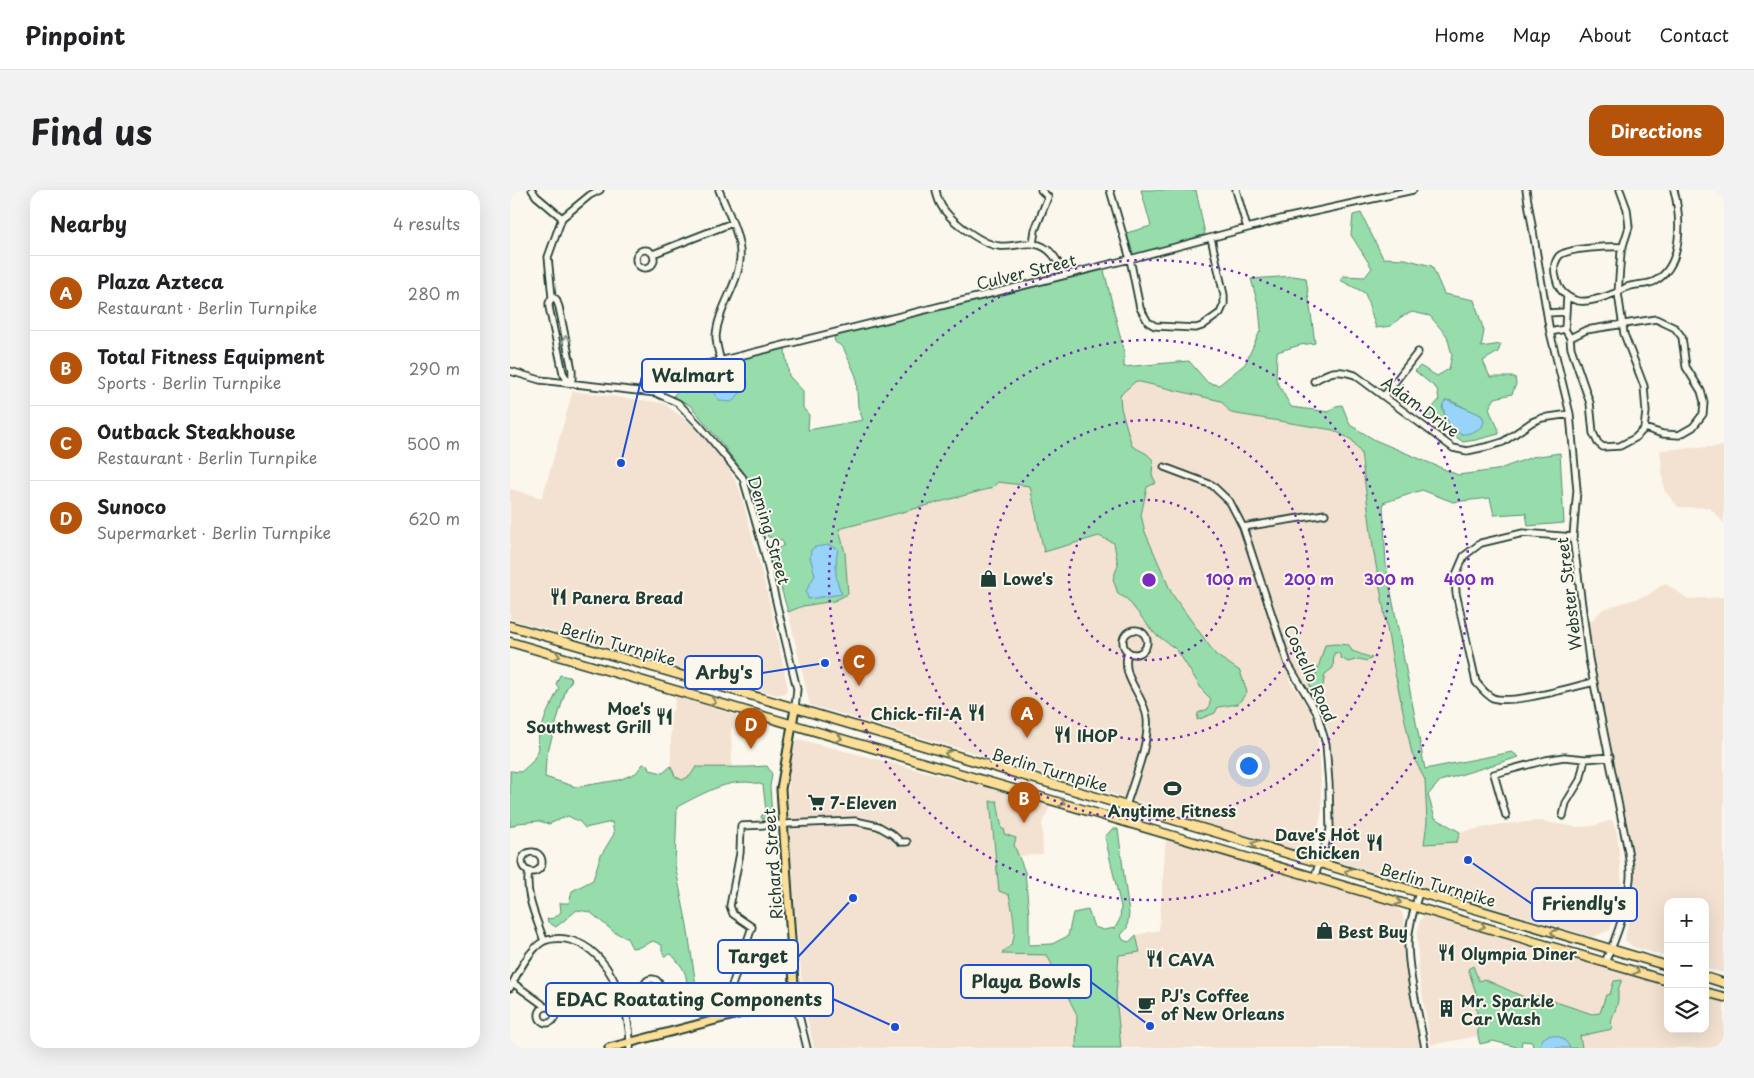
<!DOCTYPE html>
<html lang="en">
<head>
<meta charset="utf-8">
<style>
	body { margin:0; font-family:"Playpen Sans",sans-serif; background:#f2f2f2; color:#202124 }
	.controls { position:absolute; right:15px; bottom:15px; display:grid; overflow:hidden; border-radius:10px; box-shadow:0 5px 20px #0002 }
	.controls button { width:45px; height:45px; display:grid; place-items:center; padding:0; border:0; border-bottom:1px solid #e0e0e0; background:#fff; color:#202124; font:25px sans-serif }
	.you { position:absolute; left:738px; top:575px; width:18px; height:18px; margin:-12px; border:4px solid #fff; border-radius:50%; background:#1a73e8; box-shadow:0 0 0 8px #1a73e833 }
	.badge { display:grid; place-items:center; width:32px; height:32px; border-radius:50%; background:#b45309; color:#fff; font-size:16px; font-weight:700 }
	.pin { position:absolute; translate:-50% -41px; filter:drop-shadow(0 1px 2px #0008) }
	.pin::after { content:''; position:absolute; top:26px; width:18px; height:15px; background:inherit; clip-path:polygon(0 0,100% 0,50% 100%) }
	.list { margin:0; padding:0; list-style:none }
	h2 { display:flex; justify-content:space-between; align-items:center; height:65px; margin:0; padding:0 20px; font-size:21px }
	h2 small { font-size:16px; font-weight:400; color:#757577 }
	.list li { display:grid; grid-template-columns:32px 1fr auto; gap:15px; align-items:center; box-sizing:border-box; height:75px; padding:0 20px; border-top:1px solid #e0e0e0 }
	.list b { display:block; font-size:19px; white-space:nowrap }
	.list p { margin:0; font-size:16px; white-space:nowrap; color:#757577 }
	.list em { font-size:16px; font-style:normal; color:#757577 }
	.icon { flex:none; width:28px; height:28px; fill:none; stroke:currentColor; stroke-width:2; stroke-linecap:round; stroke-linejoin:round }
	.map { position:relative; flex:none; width:1214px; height:858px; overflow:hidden; border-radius:15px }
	header { display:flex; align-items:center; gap:30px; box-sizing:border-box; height:70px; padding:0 25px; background:#fff; border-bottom:1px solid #e0e0e0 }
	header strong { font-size:24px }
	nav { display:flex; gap:28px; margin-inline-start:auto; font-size:18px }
	.intro { display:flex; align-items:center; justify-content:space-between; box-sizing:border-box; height:120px; padding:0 30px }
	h1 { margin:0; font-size:35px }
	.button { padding:12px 22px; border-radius:15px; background:#b45309; color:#fff; font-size:18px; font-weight:700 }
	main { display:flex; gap:30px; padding:0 30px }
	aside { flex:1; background:#fff; border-radius:15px; box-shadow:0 5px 20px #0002 }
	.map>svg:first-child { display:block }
	.built { fill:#f3e2d1; fill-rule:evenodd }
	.green { fill:#96ddab; stroke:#5a8d70; fill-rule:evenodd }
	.water { fill:#98d3f9; stroke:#6897aa }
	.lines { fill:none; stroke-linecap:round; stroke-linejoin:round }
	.minor-casing { stroke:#1f3d34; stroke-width:9 }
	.major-casing { stroke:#1f3d34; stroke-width:11 }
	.highway-casing { stroke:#1f3d34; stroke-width:11 }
	.minor { stroke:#fbf7ec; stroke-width:5.5 }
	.major { stroke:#fcde96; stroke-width:7 }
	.highway { stroke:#fcde96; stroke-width:8 }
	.oneway { stroke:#8d9a90 }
	.oneway2 { stroke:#828560 }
	.ring { fill:none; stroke:#7b2cbf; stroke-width:2.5; stroke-dasharray:2.5 5 }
	.labels { text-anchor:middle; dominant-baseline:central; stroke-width:4; stroke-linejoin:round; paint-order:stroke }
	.street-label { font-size:16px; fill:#1f3d34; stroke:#fbf7ec }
	.poi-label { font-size:16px; font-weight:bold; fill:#1f3d34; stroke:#fbf7ec; text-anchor:start }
	.centre { fill:#7b2cbf; stroke:#fbf7ec; stroke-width:2.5 }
	.ring-label { font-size:15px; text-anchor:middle; font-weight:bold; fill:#7b2cbf; stroke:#fbf7ec; stroke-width:4; stroke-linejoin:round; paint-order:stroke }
	.leader { fill:none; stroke:#1d4ed8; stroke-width:2 }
	.callout-dot { fill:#1d4ed8; stroke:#fbf7ec; stroke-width:2 }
	.callout { fill:#fbf7ec; stroke:#1d4ed8; stroke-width:2 }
	.callout-label { font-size:18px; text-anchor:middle; font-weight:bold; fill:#1f3d34 }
</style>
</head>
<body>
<header>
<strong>Pinpoint</strong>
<nav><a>Home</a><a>Map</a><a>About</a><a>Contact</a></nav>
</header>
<div class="intro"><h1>Find us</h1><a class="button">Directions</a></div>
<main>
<aside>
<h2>Nearby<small>4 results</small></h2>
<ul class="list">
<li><span class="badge">A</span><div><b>Plaza Azteca</b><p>Restaurant · Berlin Turnpike</p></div><em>280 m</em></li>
<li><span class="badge">B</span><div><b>Total Fitness Equipment</b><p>Sports · Berlin Turnpike</p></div><em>290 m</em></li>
<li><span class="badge">C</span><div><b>Outback Steakhouse</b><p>Restaurant · Berlin Turnpike</p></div><em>500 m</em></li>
<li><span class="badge">D</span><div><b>Sunoco</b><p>Supermarket · Berlin Turnpike</p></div><em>620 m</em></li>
</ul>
</aside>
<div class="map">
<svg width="1214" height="858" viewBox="0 0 1214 858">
	<rect width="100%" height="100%" fill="#fbf7ec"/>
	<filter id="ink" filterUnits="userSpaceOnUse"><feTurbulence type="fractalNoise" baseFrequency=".02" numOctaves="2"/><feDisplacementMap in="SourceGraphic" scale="10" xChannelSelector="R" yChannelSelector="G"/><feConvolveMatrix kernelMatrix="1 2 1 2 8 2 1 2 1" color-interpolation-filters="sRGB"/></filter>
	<g filter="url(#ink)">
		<path class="built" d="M626,191L711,211L721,223L823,240L842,250L851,263L863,358L884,478L902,564L915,589L917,632L914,654L947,652L950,642L992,634L1030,631L1067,637L1083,636L1102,630L1107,642L1112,695L1100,740L1083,747L815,668L824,640L822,582L819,540L791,485L778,489L796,514L806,534L810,570L812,621L803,661L796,664L682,630L669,624L570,594L300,515L278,422L293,416L324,411L337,383L335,363L329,339L481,298L488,292L520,296L534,362L589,346L604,353L608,375L603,389L608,404L617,409L644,443L667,460L693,501L701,509L698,519L718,516L730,481L706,465L662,404L635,342L631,325L637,297L642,285L643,270L637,264L622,256L611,218L610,205ZM816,455L850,463L862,468L857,471L849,469L838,472L829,463H824V467L815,484L799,494L806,488Z
			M63,201L153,213L179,232L212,266L230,300L259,410L277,494V499L275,503L267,505L0,429V299L32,308Z
			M1214,256V333L1200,318L1168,317L1154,300L1150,260Z
			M1155,393L1178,409L1214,407V783L1195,778V712H1158V767L1123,757L1115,750L1125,695L1119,641L1088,492L1078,434L1093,419L1138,405Z
			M163,505L226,525L221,540L222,573L225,588L173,591L165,586L161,576V524L164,518L165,509Z
			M288,549L541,614L532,633L533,664L508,666L504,655L494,644L487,611H480L489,700L499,705L504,737L501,753L492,763L537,765L567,825L566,858H304L295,818L297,805L293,806L277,621L281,561Z
			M656,648L749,677L766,678L887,717L892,722L894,731V760L911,858H611L606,805L609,765L630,761L626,745L649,740Z
			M918,721L1158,793V839H1195V805L1214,811V858H1072L1070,846L1082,824L1028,806L1016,808L985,795L966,803L968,846L921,855L909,786L907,745L910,730Z"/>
		<path class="green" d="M631,0H686L695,44L620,69L613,44L641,36Z
			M851,23L873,68L895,69L922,76L934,104L964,110L974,141L971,157L991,154L988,162L973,171L980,187H1005L1006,194L1002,204L985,208L979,218C981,227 989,235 989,244L966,250L953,252L916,225L929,210L927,199L905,181L910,176L927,186L939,179L942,165L937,146L920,126L902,122L891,127L881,136L866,138L855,103L830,90L833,86L855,87L862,78L841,45L843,25ZM939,210L972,226L973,228L965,241L951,244C941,238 935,228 932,216Z
			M594,80L614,162V177L679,171L698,193L709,195L735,174L751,139L749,118L741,89L783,86L796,88L805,153L790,155L767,162L766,190L781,217L819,222L826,216L832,215L840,235L865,250L948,285L987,280L1022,267L1050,263L1054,333L1018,336L1016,323L984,325L980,308L943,312L912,300L873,313L876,376L915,579L1002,562L1009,567L930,591L918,605L925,628L950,642L947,652L914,654L917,632L915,590L902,564L884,478L863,358L851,263L842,250L823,240L721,223L711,211L626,191L610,205L611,218L622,256L637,264L643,270L642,285L646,293L637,297L631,325L635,342L662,404L706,465L730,481L737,502L728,514L708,517L705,523L687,530L688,523L698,519L701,509L693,501L667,460L644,443L617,409L608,404L603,389L608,375L604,353L589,346L534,362L520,296L488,292L482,298L329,339L335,363L338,404L324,411L293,416L278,422L261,363L274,355L272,350L258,347L234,283L209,250L181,216L163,206L172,196L173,189L185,187L188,181L276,157L275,162L279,186L293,201V218L299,225L298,240L353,230L348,217L346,186L333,157L325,152L324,146Z
			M826,454L839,455L842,461L862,468L857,471L849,469L838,472L831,468L829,463H824L823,478L815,484L812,501L805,504L799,494L805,488L815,455Z
			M50,485L59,487L62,490L56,499L36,568L35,587L66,597L109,590L126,583L133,574L138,575L140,580L153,583L161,576L165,586L172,590L180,586L186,577C210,577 233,578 257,576L262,584L260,597L262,627L252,629L251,626L256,621L253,595C223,585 194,603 167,617L165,675L177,735L190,823L182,819L168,808H176C178,786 177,781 161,764L154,766L152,760V755L143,751L130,757L122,758L117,748L104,742L80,722L67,720L46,737L38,732L37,729L44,728L51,722L50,713H59L62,701L83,690L90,667L104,644L102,632L75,638L70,632L58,626L39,634L29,631L8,633L0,637V581L11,582L22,572L29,559L28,549L36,525L49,498L46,494Z
			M480,611H487L492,639L495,640L494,644L506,648L504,655L515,682L519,724V755L542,754L558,746L563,723L578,720L584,737L594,740L605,738L610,729L611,717L595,647L602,639H608L619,724L617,738L611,745L613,750L619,752L626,745L630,762L609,765L606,805L611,858H566L567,825L537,765L491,764C494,761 498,758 501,755C508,744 502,718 499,705L489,701Z
			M963,776L969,791L974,789L1016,808L1028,806L1082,824L1090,823L1096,805L1100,804L1104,791L1112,790C1105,804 1110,803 1107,815C1104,826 1100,827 1102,839L1070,846L1072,858H1023L1022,852L1012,851L1011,858L983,851L970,854L968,846L966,803L958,779Z"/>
		<path class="water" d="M226,177L233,181L238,194L222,212L210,211L203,202H201L198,185L202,180Z
			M936,210L967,223L972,226L974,231L972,237C966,240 959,245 952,244C940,242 933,224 933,214Z
			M319,355L328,359C325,376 324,388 332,404L298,409L296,401L305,385L300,367L301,360L305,357Z
			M1039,845C1050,846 1055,848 1060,858H1029L1032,849Z"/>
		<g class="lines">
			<defs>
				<path id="minor" d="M22,0L26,6L52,28
					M209,0C217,20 232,48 230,69C228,96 208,118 206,146C206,154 209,164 211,172
					M426,0C427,7 430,15 435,21C444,33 473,55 489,56C500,58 513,52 524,54C541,56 548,71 554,85
					M600,0L620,69L630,118L638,132L645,136L686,138L692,136L710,123L714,114V105L701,48
					M726,0L737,38
					M1016,0L1040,142L1060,224L1067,300L1063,347L1079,469L1118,661C1119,670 1121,680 1120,689C1117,717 1107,747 1095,772
					M523,54L525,40L538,7L531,0
					M1113,57C1101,56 1057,58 1049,66C1044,72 1044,81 1046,88C1048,99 1054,106 1065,110C1076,115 1105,104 1115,98C1124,93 1136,96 1145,91C1174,75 1171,28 1164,0
					M126 69a9 9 0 1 1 18 0a9 9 0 1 1-18 0Z
					M143,64L222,33
					M1057,106L1055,139L1060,148L1061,158L1080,213L1083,243L1088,253L1093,257L1110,256L1125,248L1134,239L1136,222L1134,196L1114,144L1108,103L1111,62L1119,37L1117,19L1110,0
					M42,107L46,109L49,117L62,180V189L59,193L53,183L39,117V113L42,107L38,67L52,28L80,5L90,0
					M1037,123L1055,122
					M1040,142L1055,139
					M1060,148L1076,140L1146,129L1165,138L1172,147L1176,177L1191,201L1194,212L1193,224L1183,237L1169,245L1153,244L1134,238
					M0,181L30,190L146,203L168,213L190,236L233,288L254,361L287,499L285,518
					M804,191C820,181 827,179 845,185L943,258L957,261L980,256L993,252L1022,232L1032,228L1060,224
					M146,203C150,190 157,185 169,181L620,69L771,29L903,0
					M874,206L908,162
					M654,277L702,295L720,312L733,337L778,474L807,523L816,554L819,594L820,640L805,686
					M733,337L815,324
					M1063,347L1013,343L971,353L954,366L945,387L946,403L966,492C971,498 976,505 983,508C1002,515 1062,497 1084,492
					M613 452a12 12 0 1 1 24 0a12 12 0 1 1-24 0Z
					M616,616C623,592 640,552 637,528C634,504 610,488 618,462
					M996,626L984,584L1036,570L1054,567L1075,569L1100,567
					M1053,626L1056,613L1070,590L1075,569
					M12 672a10 10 0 1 1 20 0a10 10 0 1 1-20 0Z
					M19,681C14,704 27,729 34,751
					M909,703C904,718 899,735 898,752C898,784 909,825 915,858
					M134 797a8 8 0 1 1 16 0a8 8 0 1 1-16 0Z
					M3,793L32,814L34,817
					M0,798C7,784 20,758 34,751C41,748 53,748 60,750C101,760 121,821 120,858
					M111,808L134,800
					M285,809L297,858
					M29 825a8 8 0 1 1 16 0a8 8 0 1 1-16 0Z
					M214,828L216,813L242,737L223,724L220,716L230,663L231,636L345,631L368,636L382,644L391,652H397"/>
				<path id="major" d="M99,858L285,809L271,599L285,518"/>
				<path id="highway" d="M0,436L285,518L1158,776
					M0,452C386,566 772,676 1158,791
					M1195,787L1214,793
					M1195,802L1214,807"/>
			</defs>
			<use href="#minor" class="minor-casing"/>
			<use href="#major" class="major-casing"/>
			<use href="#highway" class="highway-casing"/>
			<use href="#minor" class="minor"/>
			<use href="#major" class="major"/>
			<use href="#highway" class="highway"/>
		</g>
		<defs><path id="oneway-chevron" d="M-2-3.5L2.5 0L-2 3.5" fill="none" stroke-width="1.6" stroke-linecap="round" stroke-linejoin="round" transform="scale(1.25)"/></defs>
		<use class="oneway" href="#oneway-chevron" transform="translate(56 149) rotate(-102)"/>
		<g class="oneway2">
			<use href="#oneway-chevron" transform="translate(47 466) rotate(16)"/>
			<use href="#oneway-chevron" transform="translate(203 512) rotate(17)"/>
			<use href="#oneway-chevron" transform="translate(329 548) rotate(16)"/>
			<use href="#oneway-chevron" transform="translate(438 564) rotate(-163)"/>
			<use href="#oneway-chevron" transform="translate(552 613) rotate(17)"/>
			<use href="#oneway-chevron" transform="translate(745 654) rotate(-163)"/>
			<use href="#oneway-chevron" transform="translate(838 682) rotate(-163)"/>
			<use href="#oneway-chevron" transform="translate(888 712) rotate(17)"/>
			<use href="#oneway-chevron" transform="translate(972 736) rotate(16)"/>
			<use href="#oneway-chevron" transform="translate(1044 743) rotate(-163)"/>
			<use href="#oneway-chevron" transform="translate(1126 781) rotate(17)"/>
		</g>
	</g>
	<g class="ring">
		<circle cx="639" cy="390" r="80"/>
		<circle cx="639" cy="390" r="160"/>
		<circle cx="639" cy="390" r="240"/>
		<circle cx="639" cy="390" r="320"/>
	</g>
	<defs>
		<symbol id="shop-bare" viewBox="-9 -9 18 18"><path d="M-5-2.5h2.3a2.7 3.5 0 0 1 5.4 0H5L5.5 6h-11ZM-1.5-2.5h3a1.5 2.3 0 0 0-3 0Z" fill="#1f3d34" stroke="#fbf7ec" stroke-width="2.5" paint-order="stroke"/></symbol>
		<symbol id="restaurant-bare" viewBox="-9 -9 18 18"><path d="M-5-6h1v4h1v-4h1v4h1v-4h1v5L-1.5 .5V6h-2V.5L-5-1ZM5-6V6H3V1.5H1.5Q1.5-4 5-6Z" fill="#1f3d34" stroke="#fbf7ec" stroke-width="2.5" paint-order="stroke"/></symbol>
		<symbol id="stadium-bare" viewBox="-9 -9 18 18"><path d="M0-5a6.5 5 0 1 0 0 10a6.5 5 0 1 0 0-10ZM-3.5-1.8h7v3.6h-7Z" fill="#1f3d34" stroke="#fbf7ec" stroke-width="2.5" paint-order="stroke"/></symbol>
		<symbol id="supermarket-bare" viewBox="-9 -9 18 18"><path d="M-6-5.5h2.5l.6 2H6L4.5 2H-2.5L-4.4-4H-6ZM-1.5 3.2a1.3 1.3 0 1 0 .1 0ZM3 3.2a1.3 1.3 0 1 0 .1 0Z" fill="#1f3d34" stroke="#fbf7ec" stroke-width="2.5" paint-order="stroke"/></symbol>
		<symbol id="cafe-bare" viewBox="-9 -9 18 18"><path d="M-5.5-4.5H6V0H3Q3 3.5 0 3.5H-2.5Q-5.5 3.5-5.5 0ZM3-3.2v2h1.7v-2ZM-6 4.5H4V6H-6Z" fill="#1f3d34" stroke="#fbf7ec" stroke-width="2.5" paint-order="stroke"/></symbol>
		<symbol id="building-bare" viewBox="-9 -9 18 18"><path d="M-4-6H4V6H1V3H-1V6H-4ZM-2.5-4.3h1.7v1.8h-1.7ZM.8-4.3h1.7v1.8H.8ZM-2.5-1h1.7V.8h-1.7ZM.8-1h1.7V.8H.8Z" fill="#1f3d34" stroke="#fbf7ec" stroke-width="2.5" paint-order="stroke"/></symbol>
	</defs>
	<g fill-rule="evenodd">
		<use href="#shop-bare" x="466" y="376" width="25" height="25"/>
		<use href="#restaurant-bare" x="36" y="394" width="25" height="25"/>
		<use href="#restaurant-bare" x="454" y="510" width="25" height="25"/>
		<use href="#restaurant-bare" x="142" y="514" width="25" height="25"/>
		<use href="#restaurant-bare" x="540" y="532" width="25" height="25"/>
		<use href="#stadium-bare" x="650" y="586" width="25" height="25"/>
		<use href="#supermarket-bare" x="294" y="600" width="25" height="25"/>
		<use href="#restaurant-bare" x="852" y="640" width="25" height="25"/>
		<use href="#shop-bare" x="802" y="728" width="25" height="25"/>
		<use href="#restaurant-bare" x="924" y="750" width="25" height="25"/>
		<use href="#restaurant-bare" x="632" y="756" width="25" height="25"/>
		<use href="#cafe-bare" x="624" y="802" width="25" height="25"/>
		<use href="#building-bare" x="924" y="806" width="25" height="25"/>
	</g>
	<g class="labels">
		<g class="street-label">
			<text transform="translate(516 81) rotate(-14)">Culver Street</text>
			<text transform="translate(911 216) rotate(36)">Adam Drive</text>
			<text transform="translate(260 340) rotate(74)">Deming Street</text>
			<text transform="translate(1058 404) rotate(-97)">Webster Street</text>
			<text transform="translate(108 453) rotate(16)">Berlin Turnpike</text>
			<text transform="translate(801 483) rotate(66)">Costello Road</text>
			<text transform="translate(540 579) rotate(16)">Berlin Turnpike</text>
			<text transform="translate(262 674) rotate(-94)">Richard Street</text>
			<text transform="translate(928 694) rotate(16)">Berlin Turnpike</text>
		</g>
		<g class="poi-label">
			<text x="493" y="388">Lowe's</text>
			<text x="62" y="407">Panera Bread</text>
			<text x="141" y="518" text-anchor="end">Moe's<tspan x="141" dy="18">Southwest Grill</tspan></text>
			<text x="452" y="523" text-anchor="end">Chick-fil-A</text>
			<text x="567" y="545">IHOP</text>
			<text x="320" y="612">7-Eleven</text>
			<text x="662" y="620" text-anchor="middle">Anytime Fitness</text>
			<text x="850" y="644" text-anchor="end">Dave's Hot<tspan x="850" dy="18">Chicken</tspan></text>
			<text x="828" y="741">Best Buy</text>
			<text x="951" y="763">Olympia Diner</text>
			<text x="658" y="769">CAVA</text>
			<text x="651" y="805">PJ's Coffee<tspan x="651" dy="18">of New Orleans</tspan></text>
			<text x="951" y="810">Mr. Sparkle<tspan x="951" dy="18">Car Wash</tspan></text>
		</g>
	</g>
	<circle cx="639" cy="390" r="8" class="centre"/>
	<g class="ring-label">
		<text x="719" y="395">100 m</text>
		<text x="799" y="395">200 m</text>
		<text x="879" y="395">300 m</text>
		<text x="959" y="395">400 m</text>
	</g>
	<path class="leader" d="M111 273L132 186M315 473L252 483M958 670L1022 714M343 708L288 767M640 836L581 792M385 837L323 809"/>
	<g class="callout-dot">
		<circle cx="111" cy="273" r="5"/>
		<circle cx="315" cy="473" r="5"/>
		<circle cx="958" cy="670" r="5"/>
		<circle cx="343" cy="708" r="5"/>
		<circle cx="640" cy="836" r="5"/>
		<circle cx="385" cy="837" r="5"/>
	</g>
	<g class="callout">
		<rect x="132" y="169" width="103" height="33" rx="5"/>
		<rect x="175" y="466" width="77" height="33" rx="5"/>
		<rect x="1022" y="698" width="105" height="33" rx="5"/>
		<rect x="208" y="750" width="80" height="33" rx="5"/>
		<rect x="451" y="775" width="130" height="33" rx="5"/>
		<rect x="36" y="793" width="287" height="33" rx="5"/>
	</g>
	<g class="callout-label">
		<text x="183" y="192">Walmart</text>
		<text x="214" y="489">Arby's</text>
		<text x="1074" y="720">Friendly's</text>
		<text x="248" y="773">Target</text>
		<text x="516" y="798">Playa Bowls</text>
		<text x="179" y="816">EDAC Roatating Components</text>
	</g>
</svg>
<div class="controls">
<button>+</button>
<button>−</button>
<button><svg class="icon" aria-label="layers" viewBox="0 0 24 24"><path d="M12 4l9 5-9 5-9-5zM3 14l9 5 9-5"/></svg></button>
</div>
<div class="you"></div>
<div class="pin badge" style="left:517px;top:548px">A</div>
<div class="pin badge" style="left:514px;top:633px">B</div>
<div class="pin badge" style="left:349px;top:496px">C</div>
<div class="pin badge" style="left:241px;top:559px">D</div>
</div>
</main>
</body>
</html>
